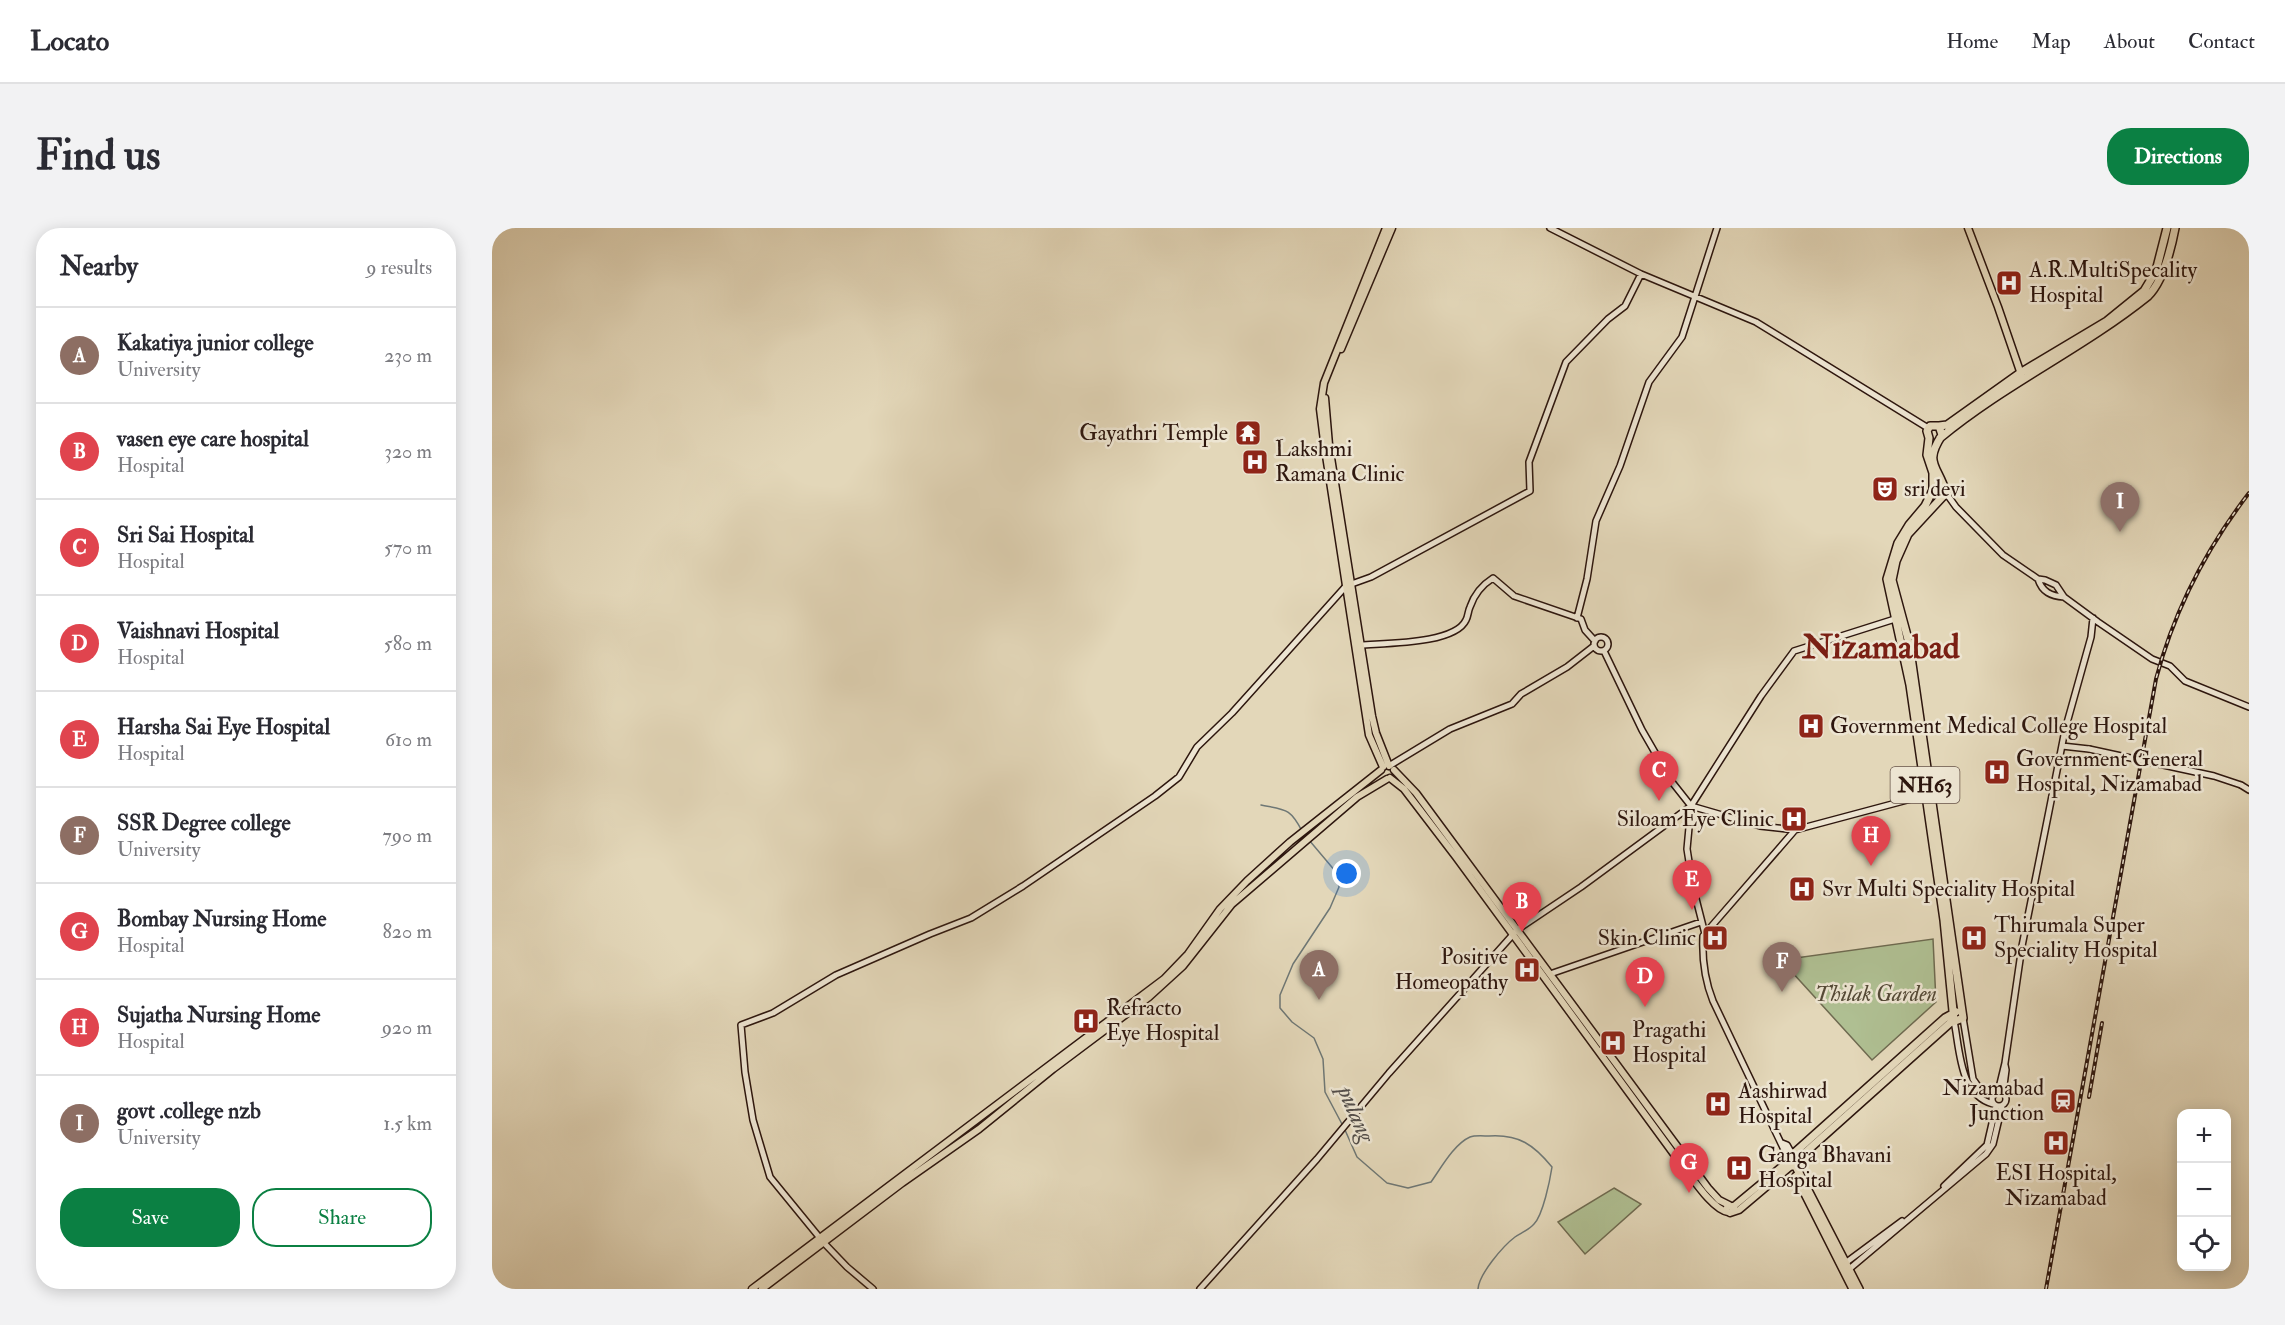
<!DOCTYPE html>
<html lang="en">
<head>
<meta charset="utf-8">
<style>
	body { margin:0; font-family:"IM FELL Double Pica",serif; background:#f2f2f3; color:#2b2b33 }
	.controls { position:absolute; right:18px; bottom:18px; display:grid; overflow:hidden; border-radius:12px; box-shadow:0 3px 15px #0003 }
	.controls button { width:54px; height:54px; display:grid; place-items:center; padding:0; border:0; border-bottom:2px solid #e1e1e2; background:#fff; color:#2b2b33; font:30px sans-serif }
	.you { position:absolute; left:855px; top:646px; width:21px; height:21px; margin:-15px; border:4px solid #fff; border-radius:50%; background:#1a73e8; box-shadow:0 0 0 9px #1a73e833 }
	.badge { display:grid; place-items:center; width:39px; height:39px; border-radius:50%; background:#0b8043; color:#fff; font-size:20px; font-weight:700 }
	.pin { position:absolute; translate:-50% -50px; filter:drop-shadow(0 2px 3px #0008) }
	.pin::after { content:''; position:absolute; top:32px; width:21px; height:18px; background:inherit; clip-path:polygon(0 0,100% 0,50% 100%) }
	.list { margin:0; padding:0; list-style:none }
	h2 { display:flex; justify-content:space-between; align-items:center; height:78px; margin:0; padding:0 24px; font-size:26px }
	h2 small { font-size:20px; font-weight:400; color:#7c7c81 }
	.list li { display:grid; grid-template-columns:39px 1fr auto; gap:18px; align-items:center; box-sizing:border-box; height:96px; padding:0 24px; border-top:2px solid #e1e1e2 }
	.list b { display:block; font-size:22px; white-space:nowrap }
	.list p { margin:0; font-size:20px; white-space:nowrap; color:#7c7c81 }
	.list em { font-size:20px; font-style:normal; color:#7c7c81 }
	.actions { display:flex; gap:12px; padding:18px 24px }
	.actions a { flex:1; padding:14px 0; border:2px solid #0b8043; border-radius:24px; text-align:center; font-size:21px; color:#0b8043 }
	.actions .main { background:#0b8043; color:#fff }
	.icon { flex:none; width:33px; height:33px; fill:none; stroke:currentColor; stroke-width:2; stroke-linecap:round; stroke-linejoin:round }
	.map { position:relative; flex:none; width:1757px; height:1061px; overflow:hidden; border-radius:24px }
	header { display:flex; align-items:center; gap:36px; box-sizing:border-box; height:84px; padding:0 30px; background:#fff; border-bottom:2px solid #e1e1e2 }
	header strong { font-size:28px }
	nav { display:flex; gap:33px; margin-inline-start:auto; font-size:21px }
	.intro { display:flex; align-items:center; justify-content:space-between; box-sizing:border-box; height:144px; padding:0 36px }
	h1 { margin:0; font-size:42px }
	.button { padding:15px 27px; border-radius:24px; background:#0b8043; color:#fff; font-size:21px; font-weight:700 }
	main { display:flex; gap:36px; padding:0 36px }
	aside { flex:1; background:#fff; border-radius:24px; box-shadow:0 3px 15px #0003 }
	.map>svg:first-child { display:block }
	.green { fill:#afbf92; stroke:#6e6a50; stroke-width:1.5 }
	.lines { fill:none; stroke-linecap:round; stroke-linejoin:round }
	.stream { stroke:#6e7775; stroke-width:1.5 }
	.secondary-casing { stroke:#2d160e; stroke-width:8 }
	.primary-casing { stroke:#2d160e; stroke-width:9 }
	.highway-casing { stroke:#2d160e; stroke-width:10 }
	.secondary { stroke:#ede5d2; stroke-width:5 }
	.primary { stroke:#e3d7b9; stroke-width:6 }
	.highway { stroke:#e3d7b9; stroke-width:7 }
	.rail-casing { stroke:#2d160e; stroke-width:4 }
	.rail { stroke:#ede5d2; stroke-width:1.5; stroke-dasharray:4.5; stroke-linecap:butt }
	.secondary-bridge-casing { stroke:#2d160e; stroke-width:8; stroke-linecap:butt }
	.secondary-bridge { stroke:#ede5d2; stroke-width:5 }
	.labels { text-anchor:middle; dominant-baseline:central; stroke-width:5; stroke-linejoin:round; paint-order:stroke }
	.shield { fill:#ede5d2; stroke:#675449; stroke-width:1.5 }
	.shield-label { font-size:21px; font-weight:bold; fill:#2d160e }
	.poi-label { font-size:22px; fill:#2d160e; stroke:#ede5d2; text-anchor:start }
	.park-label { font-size:22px; font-style:italic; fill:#544936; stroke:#ede5d2 }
	.water-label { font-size:24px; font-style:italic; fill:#534e4a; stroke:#ede5d2 }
	.town-label { font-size:34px; font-weight:bold; fill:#7a1f14; stroke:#ede5d2 }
</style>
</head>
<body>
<header>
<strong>Locato</strong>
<nav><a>Home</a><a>Map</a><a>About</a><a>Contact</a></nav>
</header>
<div class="intro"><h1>Find us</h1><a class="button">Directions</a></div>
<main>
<aside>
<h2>Nearby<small>9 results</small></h2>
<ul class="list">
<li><span class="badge" style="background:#8d6e63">A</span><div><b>Kakatiya junior college</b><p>University</p></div><em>230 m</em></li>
<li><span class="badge" style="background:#e0444e">B</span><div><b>vasen eye care hospital</b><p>Hospital</p></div><em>320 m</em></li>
<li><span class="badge" style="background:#e0444e">C</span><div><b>Sri Sai Hospital</b><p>Hospital</p></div><em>570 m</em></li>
<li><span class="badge" style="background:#e0444e">D</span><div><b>Vaishnavi Hospital</b><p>Hospital</p></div><em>580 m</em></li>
<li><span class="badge" style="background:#e0444e">E</span><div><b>Harsha Sai Eye Hospital</b><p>Hospital</p></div><em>610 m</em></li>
<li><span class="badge" style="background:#8d6e63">F</span><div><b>SSR Degree college</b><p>University</p></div><em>790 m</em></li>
<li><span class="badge" style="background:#e0444e">G</span><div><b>Bombay Nursing Home</b><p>Hospital</p></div><em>820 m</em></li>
<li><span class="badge" style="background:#e0444e">H</span><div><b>Sujatha Nursing Home</b><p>Hospital</p></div><em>920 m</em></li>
<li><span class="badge" style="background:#8d6e63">I</span><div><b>govt .college nzb</b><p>University</p></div><em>1.5 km</em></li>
</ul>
<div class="actions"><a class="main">Save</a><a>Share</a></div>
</aside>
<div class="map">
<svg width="1757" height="1061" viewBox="0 0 1757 1061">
	<rect width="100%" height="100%" fill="#e3d7b9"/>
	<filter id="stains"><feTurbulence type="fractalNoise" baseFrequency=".00333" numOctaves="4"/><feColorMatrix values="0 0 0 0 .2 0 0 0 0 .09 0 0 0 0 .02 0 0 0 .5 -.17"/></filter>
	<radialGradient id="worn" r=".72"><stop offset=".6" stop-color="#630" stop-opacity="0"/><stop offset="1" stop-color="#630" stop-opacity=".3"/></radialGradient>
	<path class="green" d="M1441,711L1444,774L1380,832L1289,732Z
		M1122,960L1149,976L1093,1026L1066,994Z"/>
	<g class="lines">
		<path class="stream" d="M769,577C794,582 798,580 810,603
			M817,612L844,644L847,659L838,680L801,736L788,767V780L800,794L822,810L831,831L833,864L851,898
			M853,902L865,929L895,955L916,960L939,954C949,940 962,916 978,909C983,907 992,908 997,908C1027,906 1042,917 1060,939C1058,952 1051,987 1042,996C1037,1002 1029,1005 1023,1009C1011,1018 987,1046 986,1061"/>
		<defs>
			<path id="secondary" d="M1058,0L1149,46L1264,94L1436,200
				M1454,265L1464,279L1511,327L1546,351L1553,352L1564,357L1572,369L1606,394L1660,431L1678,438L1693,453L1757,479
				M1546,351C1550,364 1559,368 1572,369
				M1085,390L1095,351L1104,293L1128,238L1157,154L1190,109L1225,0
				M1102 416a7 7 0 1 1 14 0a7 7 0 1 1-14 0Z
				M869,417C894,415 963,416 974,392C976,389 976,383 978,379C982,367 990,357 1001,350L1022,368L1089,391L1093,402L1103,413
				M1112,423L1150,502L1180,554L1199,578L1268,598L1303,602L1434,567
				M1570,518L1597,521
				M897,538L958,501L1020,476L1029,466L1075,439L1102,418
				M1749,557L1757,562
				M1199,578L1195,621L1201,659L1213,706
				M1058,746L1209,694
				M1471,790L1481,851L1488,861L1502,867
				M1462,793C1468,821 1467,867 1501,876
				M1500 871a7 7 0 1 1 14 0a7 7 0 1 1-14 0Z
				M1506,864L1513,835L1530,718L1557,583L1573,502L1599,409L1601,390
				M1511,865L1514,842L1513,837
				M1290,915L1295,917L1300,926
				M1295,928L1221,773C1213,753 1210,730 1211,708L1303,602
				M1452,958L1495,917L1504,878
				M1352,1036L1410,993
				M1355,1043L1494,926L1501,916L1510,878
				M381,1061L355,1039L332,1015L278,949L261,892L253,844L249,797L281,785L344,747L438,706L479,690L531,658L663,568L687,549L705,519L740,485L854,358L879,349L1038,263L1037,234L1074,134L1116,91L1133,78L1149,46
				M708,1061L825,931L897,845L1025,702L1089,659L1199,578L1269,468L1302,423L1406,390"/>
			<path id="primary" d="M1476,0L1506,79L1530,149
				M849,121L900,0
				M833,170L837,217L880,488L884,505L897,538
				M891,539L877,507L833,221L828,181L832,155L894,0
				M902,542L924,565L1216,960L1227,972L1237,977
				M898,550L912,561L964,629L1187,933C1198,946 1220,982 1236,984
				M1242,978L1294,935
				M1242,983L1241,978L1235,979V983L1238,985L1247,982L1299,938
				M260,1061L672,751L696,726L728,681L755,653L798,614L889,542
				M270,1061L410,955L487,901L561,841L657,769L691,738L740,676L865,569L895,551"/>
			<path id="highway" d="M1447,198L1455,197L1528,145L1615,93L1652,63L1664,43L1675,0
				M1448,210C1513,156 1590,121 1656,68C1672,52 1679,21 1683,0
				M1294 932a6 6 0 1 1 12 0a6 6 0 1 1-12 0Z
				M1301,926L1453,790L1464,784
				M1306,931L1458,795L1471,790L1417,415L1400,352L1404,333L1416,306L1454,265C1446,237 1431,236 1450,207L1447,198H1438L1435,203L1437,210L1435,227L1441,245V262L1433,278L1417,297L1406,315L1395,351L1418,457L1452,692L1462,793
				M1303,937L1367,1061
				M1304,948L1361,1061"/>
		</defs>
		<use href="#secondary" class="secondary-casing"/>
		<use href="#primary" class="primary-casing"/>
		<use href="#highway" class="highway-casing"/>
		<use href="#secondary" class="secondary"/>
		<use href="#primary" class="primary"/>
		<use href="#highway" class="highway"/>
		<defs>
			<path id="rail" d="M1597,869L1610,795
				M1554,1061L1664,451C1682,383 1714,321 1757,265"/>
		</defs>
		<use href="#rail" class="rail-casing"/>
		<use href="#rail" class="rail"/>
		<defs>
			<path id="secondary-bridge" d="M1597,521L1722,548L1749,557"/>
		</defs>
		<use href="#secondary-bridge" class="secondary-bridge-casing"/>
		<use href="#secondary-bridge" class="secondary-bridge"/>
	</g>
	<defs>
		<symbol id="hospital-square" viewBox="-11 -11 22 22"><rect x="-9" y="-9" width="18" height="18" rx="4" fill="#8f2418" stroke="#ede5d2"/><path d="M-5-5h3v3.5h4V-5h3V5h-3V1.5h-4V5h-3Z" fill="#fff"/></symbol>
		<symbol id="temple-square" viewBox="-11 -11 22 22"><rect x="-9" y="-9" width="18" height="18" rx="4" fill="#8f2418" stroke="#ede5d2"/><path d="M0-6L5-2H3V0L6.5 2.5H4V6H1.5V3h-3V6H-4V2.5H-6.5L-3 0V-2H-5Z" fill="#fff"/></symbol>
		<symbol id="theatre-square" viewBox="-11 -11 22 22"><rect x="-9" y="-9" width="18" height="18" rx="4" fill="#8f2418" stroke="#ede5d2"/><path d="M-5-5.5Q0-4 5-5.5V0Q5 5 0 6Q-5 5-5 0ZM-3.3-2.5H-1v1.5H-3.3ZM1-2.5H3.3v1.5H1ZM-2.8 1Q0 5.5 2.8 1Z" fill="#fff"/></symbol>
		<symbol id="station-square" viewBox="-11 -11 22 22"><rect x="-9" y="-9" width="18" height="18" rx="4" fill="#8f2418" stroke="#ede5d2"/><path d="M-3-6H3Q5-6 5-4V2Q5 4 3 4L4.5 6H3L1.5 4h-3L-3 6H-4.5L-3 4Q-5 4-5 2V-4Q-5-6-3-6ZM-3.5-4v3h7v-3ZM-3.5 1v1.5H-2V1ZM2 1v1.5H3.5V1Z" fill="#fff"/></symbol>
	</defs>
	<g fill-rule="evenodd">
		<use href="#hospital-square" x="1502" y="40" width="30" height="30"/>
		<use href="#temple-square" x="741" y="190" width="30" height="30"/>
		<use href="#hospital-square" x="748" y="219" width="30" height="30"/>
		<use href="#theatre-square" x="1378" y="246" width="30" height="30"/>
		<use href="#hospital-square" x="1304" y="483" width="30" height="30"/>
		<use href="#hospital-square" x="1490" y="529" width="30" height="30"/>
		<use href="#hospital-square" x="1287" y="576" width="30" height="30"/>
		<use href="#hospital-square" x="1295" y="646" width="30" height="30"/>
		<use href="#hospital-square" x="1208" y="695" width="30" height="30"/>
		<use href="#hospital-square" x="1467" y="695" width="30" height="30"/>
		<use href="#hospital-square" x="1020" y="727" width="30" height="30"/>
		<use href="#hospital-square" x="579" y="778" width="30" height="30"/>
		<use href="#hospital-square" x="1106" y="800" width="30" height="30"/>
		<use href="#station-square" x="1556" y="858" width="30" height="30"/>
		<use href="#hospital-square" x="1211" y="861" width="30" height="30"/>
		<use href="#hospital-square" x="1549" y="900" width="30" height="30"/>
		<use href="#hospital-square" x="1232" y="925" width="30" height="30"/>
	</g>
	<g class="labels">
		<rect class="shield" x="1398.5" y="539" width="69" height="36" rx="4.5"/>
		<g class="shield-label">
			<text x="1433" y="557">NH63</text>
		</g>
		<g class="poi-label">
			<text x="1537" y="42">A.R.MultiSpecality<tspan x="1537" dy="25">Hospital</tspan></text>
			<text x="736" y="205" text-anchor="end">Gayathri Temple</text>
			<text x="783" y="221">Lakshmi<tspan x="783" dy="25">Ramana Clinic</tspan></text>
			<text x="1412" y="261">sri devi</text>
			<text x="1338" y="498">Government Medical College Hospital</text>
			<text x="1524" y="531">Government General<tspan x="1524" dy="25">Hospital, Nizamabad</tspan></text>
			<text x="1282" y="591" text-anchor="end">Siloam Eye Clinic</text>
			<text x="1330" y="661">Svr Multi Speciality Hospital</text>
			<text x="1502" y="697">Thirumala Super<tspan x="1502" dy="25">Speciality Hospital</tspan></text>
			<text x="1204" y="710" text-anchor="end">Skin Clinic</text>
			<text x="1016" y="729" text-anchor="end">Positive<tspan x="1016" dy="25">Homeopathy</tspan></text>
			<text x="614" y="780">Refracto<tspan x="614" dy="25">Eye Hospital</tspan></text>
			<text x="1140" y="802">Pragathi<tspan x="1140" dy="25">Hospital</tspan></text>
			<text x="1552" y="860" text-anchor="end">Nizamabad<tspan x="1552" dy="25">Junction</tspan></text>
			<text x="1246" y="863">Aashirwad<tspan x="1246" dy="25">Hospital</tspan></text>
			<text x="1266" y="927">Ganga Bhavani<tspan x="1266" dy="25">Hospital</tspan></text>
			<text x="1564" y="945" text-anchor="middle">ESI Hospital,<tspan x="1564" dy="25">Nizamabad</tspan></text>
		</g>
		<g class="park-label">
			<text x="1384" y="766">Thilak Garden</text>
		</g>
		<g class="water-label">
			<text transform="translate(864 886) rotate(66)">pulang</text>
		</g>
		<g class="town-label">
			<text x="1389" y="419">Nizamabad</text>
		</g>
	</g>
	<rect width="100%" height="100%" filter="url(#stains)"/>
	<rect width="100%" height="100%" fill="url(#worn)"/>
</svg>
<div class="controls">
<button>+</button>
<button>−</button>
<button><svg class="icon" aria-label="locate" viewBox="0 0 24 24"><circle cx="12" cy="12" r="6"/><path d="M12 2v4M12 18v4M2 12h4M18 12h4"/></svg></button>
</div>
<div class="you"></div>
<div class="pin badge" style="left:827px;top:772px;background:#8d6e63">A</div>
<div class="pin badge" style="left:1030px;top:704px;background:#e0444e">B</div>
<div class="pin badge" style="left:1167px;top:573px;background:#e0444e">C</div>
<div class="pin badge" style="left:1153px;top:779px;background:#e0444e">D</div>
<div class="pin badge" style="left:1200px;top:682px;background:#e0444e">E</div>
<div class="pin badge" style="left:1290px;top:764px;background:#8d6e63">F</div>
<div class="pin badge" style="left:1197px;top:965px;background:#e0444e">G</div>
<div class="pin badge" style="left:1379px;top:638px;background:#e0444e">H</div>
<div class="pin badge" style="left:1628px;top:304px;background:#8d6e63">I</div>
</div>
</main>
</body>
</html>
